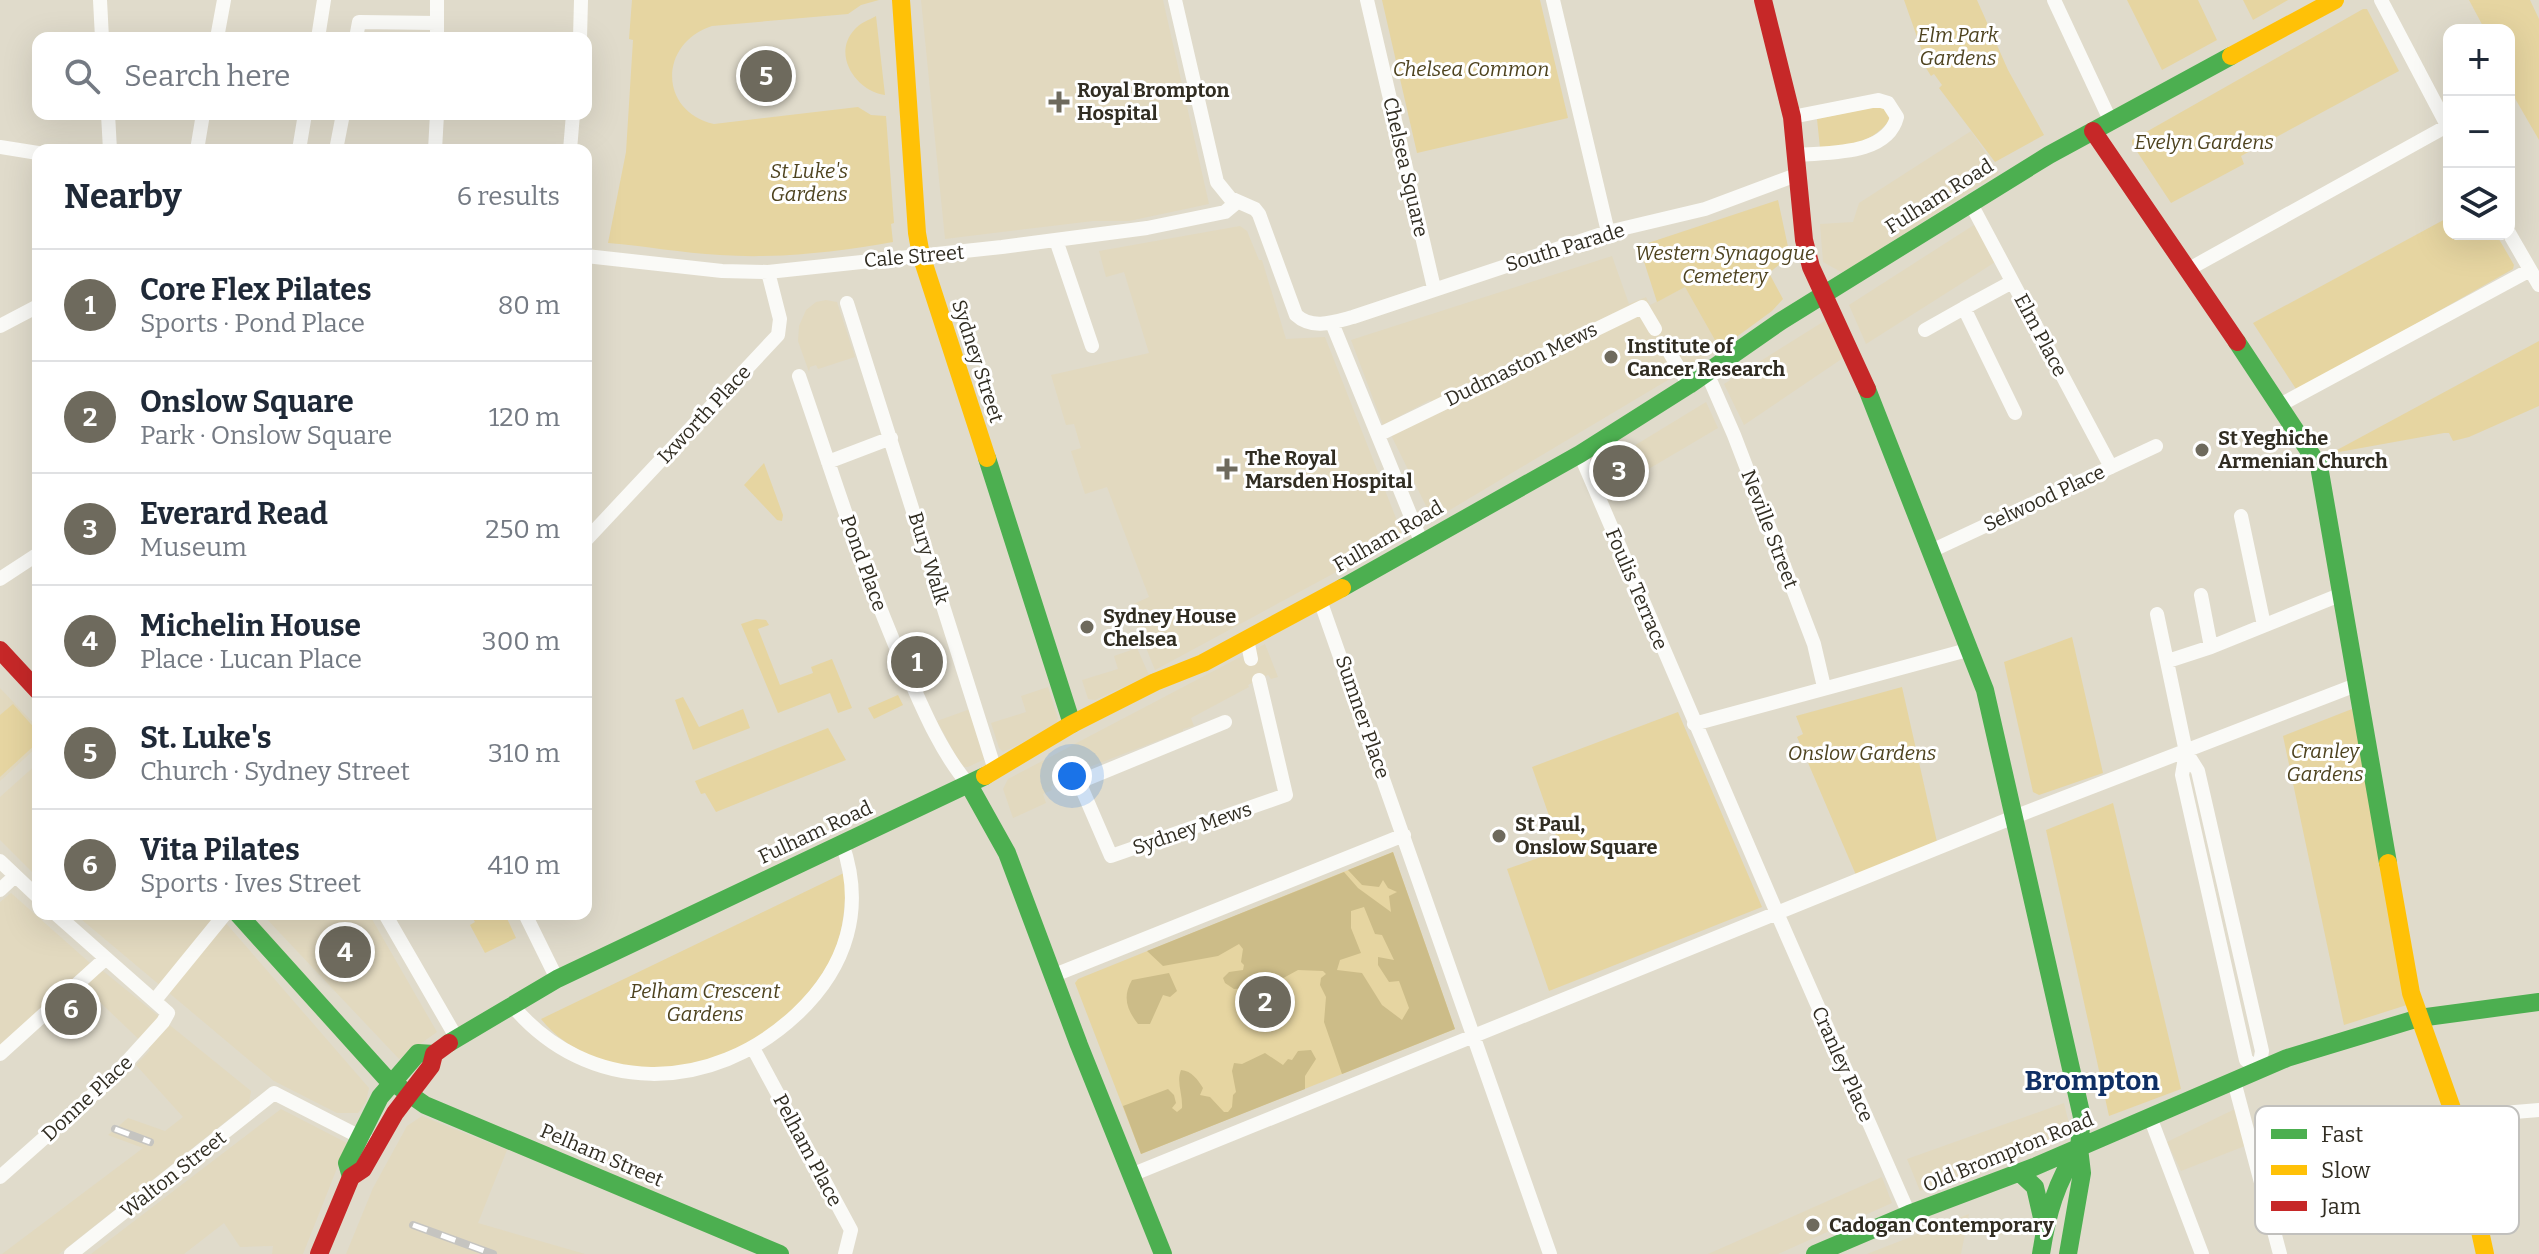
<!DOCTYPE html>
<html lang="en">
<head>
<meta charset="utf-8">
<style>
	body { margin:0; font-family:Bitter,serif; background:#f6f6f7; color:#1f2937 }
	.controls { position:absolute; right:24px; top:24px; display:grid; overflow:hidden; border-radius:16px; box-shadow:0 8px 32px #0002 }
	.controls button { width:72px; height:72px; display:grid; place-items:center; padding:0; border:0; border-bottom:2px solid #e0e1e3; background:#fff; color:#1f2937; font:40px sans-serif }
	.you { position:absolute; left:1072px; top:776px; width:28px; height:28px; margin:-20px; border:6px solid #fff; border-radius:50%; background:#1a73e8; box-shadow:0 0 0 12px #1a73e833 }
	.badge { display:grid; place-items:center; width:52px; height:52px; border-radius:50%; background:#6e6a5d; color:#fff; font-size:26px; font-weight:700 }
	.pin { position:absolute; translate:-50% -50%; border:4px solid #fff; box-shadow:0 2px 8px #0006 }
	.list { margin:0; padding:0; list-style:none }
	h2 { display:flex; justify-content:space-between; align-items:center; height:104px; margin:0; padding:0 32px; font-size:34px }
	h2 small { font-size:26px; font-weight:400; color:#747a83 }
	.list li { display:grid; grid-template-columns:52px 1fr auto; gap:24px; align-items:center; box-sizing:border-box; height:112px; padding:0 32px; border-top:2px solid #e0e1e3 }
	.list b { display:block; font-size:30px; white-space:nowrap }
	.list p { margin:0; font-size:26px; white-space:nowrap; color:#747a83 }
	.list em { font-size:26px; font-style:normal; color:#747a83 }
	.icon { flex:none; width:44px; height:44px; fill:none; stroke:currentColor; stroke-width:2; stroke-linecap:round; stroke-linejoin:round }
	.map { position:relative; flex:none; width:2539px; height:1254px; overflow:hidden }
	.search { position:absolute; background:#fff; box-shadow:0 8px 32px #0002; left:32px; top:32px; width:560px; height:88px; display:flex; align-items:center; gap:20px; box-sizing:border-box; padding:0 28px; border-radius:16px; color:#747a83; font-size:30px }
	.panel { position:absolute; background:#fff; box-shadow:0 8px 32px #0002; left:32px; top:144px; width:560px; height:776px; border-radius:16px }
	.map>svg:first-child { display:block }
	.built { fill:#e2d9bf }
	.green { fill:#e6d5a1 }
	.forest { fill:#ccbc88; fill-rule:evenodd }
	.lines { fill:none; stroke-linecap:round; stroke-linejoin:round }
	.street { stroke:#fafaf7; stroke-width:14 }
	.fast { stroke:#4caf50; stroke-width:18 }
	.slow { stroke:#ffc107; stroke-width:18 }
	.jam { stroke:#c62828; stroke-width:18 }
	.rail-casing { stroke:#c5c4c0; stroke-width:8 }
	.rail { stroke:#fff; stroke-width:5; stroke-dasharray:15; stroke-linecap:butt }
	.poi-dot { fill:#6e6a5d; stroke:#fff; stroke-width:3 }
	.labels { text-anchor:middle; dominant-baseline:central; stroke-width:6; stroke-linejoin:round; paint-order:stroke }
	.park-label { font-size:20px; font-style:italic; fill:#4e431f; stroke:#fff }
	.poi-label { font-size:20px; font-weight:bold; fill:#312d22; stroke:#fff; text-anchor:start }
	.street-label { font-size:20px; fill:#312d22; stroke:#fff }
	.district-label { font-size:28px; font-weight:bold; fill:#0f2f64; stroke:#fff }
	.key { fill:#fff; stroke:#c1c0bd; stroke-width:2 }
	.key-label { font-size:22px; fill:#312d22 }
</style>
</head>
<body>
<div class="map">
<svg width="2539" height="1254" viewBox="0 0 2539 1254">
	<rect width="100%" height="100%" fill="#e0dbcb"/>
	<path class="built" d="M921,0H1163L1209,204L1129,221H1093L945,239Z
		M1971,131L1999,173L1843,273L1823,262L1820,224L1853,222L1859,203Z
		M1977,223L2000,259L1866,344L1849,305Z
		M1240,226L1247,231L1259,260H1262L1286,339L1325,337L1403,536L1155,670L1129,606L1149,597L1107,487L1085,494L1071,451L1081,448L1074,424L1066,425L1051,375L1149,353L1124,272L1106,277L1099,251Z
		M1612,256L1629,304L1646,297L1650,305L1685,287L1720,349L1433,520L1390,433L1435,410L1430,400L1383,425L1351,340Z
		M826,300L837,302L855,357L818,369L816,365L810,367L809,372L798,341L799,326L806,310L816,302Z
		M1826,320L1846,356L1744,425L1724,384Z
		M1706,402L1718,428L1613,490L1601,466Z
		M1265,644L1278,677L1271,679L1268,675L1248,685L1249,687L1191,718L1194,726L1183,729V731L1079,771L1081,775L1072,780L1075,788L1064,793L1059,784L1051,786L1052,790L1043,794L1046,803L1013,818L1003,789L1008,779Z
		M1137,648L1149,675L1095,700L1088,699L1082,680L1118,669L1114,656Z
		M1048,687L1058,718L1056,726L1003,752L999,748L991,723L1026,712L1021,696Z
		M0,688L38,728V746L0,781Z
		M973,708L989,757L968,767H962L937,721Z
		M38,763V878L0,840V797Z
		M11,893L90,963L0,1046V902Z
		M75,914H218L369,1088L366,1102L358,1113H337L274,1081Z
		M262,914H369L437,1032L399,1059Z
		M103,971L251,1091L249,1103L59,1254H2L143,1148L108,1135L128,1118L165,1131L183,1117L136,1065L150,1050L83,986L97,973Z
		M2064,1103L2072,1136L1920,1191L1907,1159Z
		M2239,1107L2250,1144L2181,1171L2167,1142Z
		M281,1109L347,1143L303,1254H272L273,1246L240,1247L224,1223L184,1254H91Z
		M422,1116L507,1150L478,1223L585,1254H346L373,1188L407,1126Z
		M1882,1177L1892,1203L1778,1254H1708Z
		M1969,1214L1961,1254H1867Z"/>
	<path class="green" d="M632,0H879L861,5L848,14L712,26C659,43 658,111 714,124L858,107L871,115L886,116L894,223L891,224L893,242C836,252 777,259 720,255C682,253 645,246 608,243L626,152L633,40L629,39Z
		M1382,0H1540L1568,118L1417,153Z
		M1904,0H1977L2008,70L2044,135L1995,162L1939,88L1942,85L1934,74L1931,76L1918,55L1922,51Z
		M2127,0H2198L2217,40L2162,70Z
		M2243,0H2288L2253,20Z
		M2469,0H2530L2539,19V140L2509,88V30H2485Z
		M2363,9H2367L2399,71L2241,156L2244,164L2171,203L2132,144V140Z
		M876,16L885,95C856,91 831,54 855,29C860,23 869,20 876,16Z
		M1880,106L1889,113V121C1870,144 1849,146 1820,148L1817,119Z
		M1778,200L1790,256L1769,273L1783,299L1772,311L1720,349L1685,287L1657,302L1639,246Z
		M2449,217V234H2496L2514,265L2513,269L2299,390L2296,389L2253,323Z
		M2539,341V406L2469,437L2453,441L2449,433H2444L2339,452L2337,450Z
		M764,463L783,515L782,521L777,520L744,485Z
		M756,619L766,620L769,625L758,629L780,685L813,673L811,667L832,659L852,708L838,713L830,693L778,713L741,624Z
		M2072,637L2103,773L2039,795L2033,792L2004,662Z
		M1902,687L1937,842L1856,875L1797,737L1803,734L1796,716Z
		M898,695L903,705L874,719L868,708Z
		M683,697L699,727L743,709L750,728L693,750L675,700Z
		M13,704L38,732V742L0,777V715Z
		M2352,709L2410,1004L2344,1025L2283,736Z
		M1678,712L1762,907L1549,991L1507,869L1561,850L1532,767Z
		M828,728L846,760L716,812L705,793L701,794L695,781Z
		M2113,803L2181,1089L2109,1116L2046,830Z
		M1393,852L1455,1029L1141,1154L1075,983L1078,979Z
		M846,872C845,903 845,932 830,961C809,999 775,1029 738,1050C730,1055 719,1056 709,1059C698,1062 685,1068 674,1069C626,1073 571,1057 541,1019Z
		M470,914H505L516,938L485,953L470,925L475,922Z"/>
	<path class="forest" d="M1393,852L1455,1029L1342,1074L1324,1022L1326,997L1320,985L1321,978L1326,974L1323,971L1298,970L1276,982H1250L1248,988L1234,989L1225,983L1223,978L1229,972L1243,970L1244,965L1241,962L1243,949L1239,944L1218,956L1163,966L1147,951L1344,872L1358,888L1391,912L1389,896L1397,892L1388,888L1383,880L1379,887L1362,885L1348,870ZM1364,907L1375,934L1382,935L1394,960L1378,957V965L1389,982L1399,981L1409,1008L1402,1020L1382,1005L1362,973L1337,970L1340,960L1361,953L1351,928V911Z
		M1169,973L1177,991L1170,997L1163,995L1150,1024H1138C1127,1010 1122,997 1132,980Z
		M1311,1050L1316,1059L1305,1076V1089L1141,1154L1123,1106L1168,1089L1174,1095L1176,1103L1172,1108L1177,1112L1182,1108C1183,1095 1176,1082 1181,1070C1192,1071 1198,1080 1203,1088L1200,1095L1210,1097L1224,1112H1228L1232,1107L1233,1095L1236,1092L1232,1071L1234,1063L1242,1064L1265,1053L1283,1065L1288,1059L1292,1060L1298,1051Z"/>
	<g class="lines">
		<path class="street" d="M100,0L102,38
			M437,0V38
			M1175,0L1217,182L1230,198L1255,209L1259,214L1296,315C1312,330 1334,322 1353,317L1608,232L1705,209L1799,174
			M1367,0L1434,288
			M1553,0L1608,232
			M2054,0L2111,122
			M2381,0L2449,129
			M217,38L224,0
			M318,38L324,0
			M356,38L359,22L437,23
			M580,38L581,0
			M108,114L110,150
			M1792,117L1878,100L1888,103L1897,117C1887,156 1828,152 1798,155
			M0,147L38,153
			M197,150L203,114
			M299,150L305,114
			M336,150L343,114
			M435,150L437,114
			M570,150L573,114
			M1970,202L2111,467
			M2509,233L2539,285
			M1056,240L1092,346
			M586,256L722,271L768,272L1002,247L1147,228L1225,212L1237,202
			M2189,269L2447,126
			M2012,282L1964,308L2015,413
			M847,303L995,770
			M1332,323L1421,541
			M0,326L38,306
			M1925,330L1964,308
			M1665,345L1689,385
			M1707,373L1734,435L1814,644L1824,687
			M799,376C833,474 863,573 905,668C922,707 941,753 969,785
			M2280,405L2530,270
			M1378,435L1642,307L1655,329
			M1580,454L1777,913L2014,817L2356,685
			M828,462L891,438
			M2241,516L2264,625
			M586,540L778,335L780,319L768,272
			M1931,551L2156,446
			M0,579L38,554
			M2201,595L2211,647
			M1320,600L1550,1254
			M2157,614L2186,752L2182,775L2246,1060L2259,1069L2262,1051L2198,771L2186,752
			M1247,639L1251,659
			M2168,661L2211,647L2342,594
			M1225,722L1079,782L1111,856L1286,795L1259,680
			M1694,724L1971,649
			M0,861L38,897
			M0,890L15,876
			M385,914L456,1037
			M525,914L557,979
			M1052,976L1404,835
			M155,1000L225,914
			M511,1004C588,1097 712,1094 797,1014C847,967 865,908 842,843
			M753,1048L851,1230L845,1254
			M0,1054L105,959
			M2234,1081L2280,1254
			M2150,1117L2202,1254
			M2455,1117L2539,1110
			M1131,1175L1777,913L1909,1214
			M0,1177L114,1076L163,1022L168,1013L56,914
			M71,1254L274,1093L368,1141"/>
		<path class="fast" d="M2237,342L2319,466L2388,863
			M1867,389L1985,690L2082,1117L2079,1148L2082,1173L2068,1254
			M987,458L1072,724
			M1342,588L1580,454L1689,385L1781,321L2049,155L2231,56
			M969,785L1007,853L1079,1045L1163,1254
			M238,914L385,1077L425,1105L780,1254
			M449,1043L557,979L985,776
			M2020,1173L2035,1187L2043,1222
			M351,1177L347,1163L380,1097L418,1053L434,1054
			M1815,1254L1909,1214L2034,1167L2287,1058L2419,1018L2539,1002
			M2041,1254C2047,1215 2056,1181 2079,1148"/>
		<path class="slow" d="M901,0L917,233L921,255L987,458
			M2231,56L2335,0
			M985,776L1072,724L1155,682L1203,663L1342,588
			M2388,863L2411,993L2455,1117L2485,1254"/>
		<path class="jam" d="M1763,0L1792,117L1804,240L1811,267L1867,389
			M2093,131L2237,342
			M0,650L38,691
			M319,1254L351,1177L363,1169L395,1113L431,1066L434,1054L449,1043"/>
		<defs>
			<path id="rail" d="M115,1129L150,1142
				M413,1225L493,1254"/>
		</defs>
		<use href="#rail" class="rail-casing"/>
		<use href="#rail" class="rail"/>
	</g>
	<g class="poi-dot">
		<path d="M1055 90h8v8h8v8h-8v8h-8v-8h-8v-8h8z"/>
		<circle cx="1611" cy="357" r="8"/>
		<circle cx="2202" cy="450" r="8"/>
		<path d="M1223 457h8v8h8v8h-8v8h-8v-8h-8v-8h8z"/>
		<circle cx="1087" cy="627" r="8"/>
		<circle cx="1499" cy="836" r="8"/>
		<circle cx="1813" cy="1225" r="8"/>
	</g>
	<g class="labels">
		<g class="park-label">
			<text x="1958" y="35">Elm Park<tspan x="1958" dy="23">Gardens</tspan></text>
			<text x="1471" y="69">Chelsea Common</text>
			<text x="2204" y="142">Evelyn Gardens</text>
			<text x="809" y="171">St Luke's<tspan x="809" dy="23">Gardens</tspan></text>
			<text x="1725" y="253">Western Synagogue<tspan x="1725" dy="23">Cemetery</tspan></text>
			<text x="2325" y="751">Cranley<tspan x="2325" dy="23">Gardens</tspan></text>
			<text x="1862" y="753">Onslow Gardens</text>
			<text x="705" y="991">Pelham Crescent<tspan x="705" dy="23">Gardens</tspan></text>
		</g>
		<g class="poi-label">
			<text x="1077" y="90">Royal Brompton<tspan x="1077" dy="23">Hospital</tspan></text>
			<text x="1627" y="346">Institute of<tspan x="1627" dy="23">Cancer Research</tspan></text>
			<text x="2218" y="438">St Yeghiche<tspan x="2218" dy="23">Armenian Church</tspan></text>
			<text x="1245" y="458">The Royal<tspan x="1245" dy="23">Marsden Hospital</tspan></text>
			<text x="1103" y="616">Sydney House<tspan x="1103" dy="23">Chelsea</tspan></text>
			<text x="1515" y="824">St Paul,<tspan x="1515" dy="23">Onslow Square</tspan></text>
			<text x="1829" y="1225">Cadogan Contemporary</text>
		</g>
		<g class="street-label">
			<text transform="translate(1406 167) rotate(77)">Chelsea Square</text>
			<text transform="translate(1939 196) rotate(-32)">Fulham Road</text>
			<text transform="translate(1565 247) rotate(-17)">South Parade</text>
			<text transform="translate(914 256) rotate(-5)">Cale Street</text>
			<text transform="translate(2041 335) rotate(62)">Elm Place</text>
			<text transform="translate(978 361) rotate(72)">Sydney Street</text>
			<text transform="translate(1521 364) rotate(-26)">Dudmaston Mews</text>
			<text transform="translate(704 414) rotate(-47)">Ixworth Place</text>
			<text transform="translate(2044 498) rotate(-25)">Selwood Place</text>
			<text transform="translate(1770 529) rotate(69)">Neville Street</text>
			<text transform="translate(1388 536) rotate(-30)">Fulham Road</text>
			<text transform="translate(929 558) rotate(73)">Bury Walk</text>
			<text transform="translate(864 563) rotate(70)">Pond Place</text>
			<text transform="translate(1637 589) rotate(67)">Foulis Terrace</text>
			<text transform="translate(1363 717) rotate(71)">Sumner Place</text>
			<text transform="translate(1192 828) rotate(-19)">Sydney Mews</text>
			<text transform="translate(815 832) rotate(-25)">Fulham Road</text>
			<text transform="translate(1843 1064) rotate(66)">Cranley Place</text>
			<text transform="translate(87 1098) rotate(-43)">Donne Place</text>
			<text transform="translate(808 1150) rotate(62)">Pelham Place</text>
			<text transform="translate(2008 1152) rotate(-22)">Old Brompton Road</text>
			<text transform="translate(602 1155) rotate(23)">Pelham Street</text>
			<text transform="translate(173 1174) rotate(-38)">Walton Street</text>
		</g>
		<g class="district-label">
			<text x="2092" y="1080">Brompton</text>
		</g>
	</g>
	<rect x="2255" y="1106" width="264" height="128" rx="12" class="key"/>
	<rect x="2271" y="1129" width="36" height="10" fill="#4caf50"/>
	<rect x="2271" y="1165" width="36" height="10" fill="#ffc107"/>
	<rect x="2271" y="1201" width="36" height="10" fill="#c62828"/>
	<g class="key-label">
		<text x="2321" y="1142">Fast</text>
		<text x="2321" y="1178">Slow</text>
		<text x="2321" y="1214">Jam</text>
	</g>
</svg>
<div class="controls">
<button>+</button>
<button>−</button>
<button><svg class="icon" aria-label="layers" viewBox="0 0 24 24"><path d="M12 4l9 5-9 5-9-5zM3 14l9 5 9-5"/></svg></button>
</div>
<div class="you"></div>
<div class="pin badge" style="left:917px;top:662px">1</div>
<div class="pin badge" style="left:1265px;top:1002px">2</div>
<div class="pin badge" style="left:1619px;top:471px">3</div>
<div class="pin badge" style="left:345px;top:952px">4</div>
<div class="pin badge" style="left:766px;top:76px">5</div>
<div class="pin badge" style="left:71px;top:1009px">6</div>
<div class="search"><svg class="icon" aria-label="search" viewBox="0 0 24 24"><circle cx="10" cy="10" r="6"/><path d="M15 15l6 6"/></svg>Search here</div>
<section class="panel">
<h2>Nearby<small>6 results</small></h2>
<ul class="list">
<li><span class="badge">1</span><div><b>Core Flex Pilates</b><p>Sports · Pond Place</p></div><em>80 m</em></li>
<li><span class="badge">2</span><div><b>Onslow Square</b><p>Park · Onslow Square</p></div><em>120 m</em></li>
<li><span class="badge">3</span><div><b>Everard Read</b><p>Museum</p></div><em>250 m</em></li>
<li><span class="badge">4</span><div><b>Michelin House</b><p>Place · Lucan Place</p></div><em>300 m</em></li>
<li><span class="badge">5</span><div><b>St. Luke's</b><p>Church · Sydney Street</p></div><em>310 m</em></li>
<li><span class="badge">6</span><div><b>Vita Pilates</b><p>Sports · Ives Street</p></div><em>410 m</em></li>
</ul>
</section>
</div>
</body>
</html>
